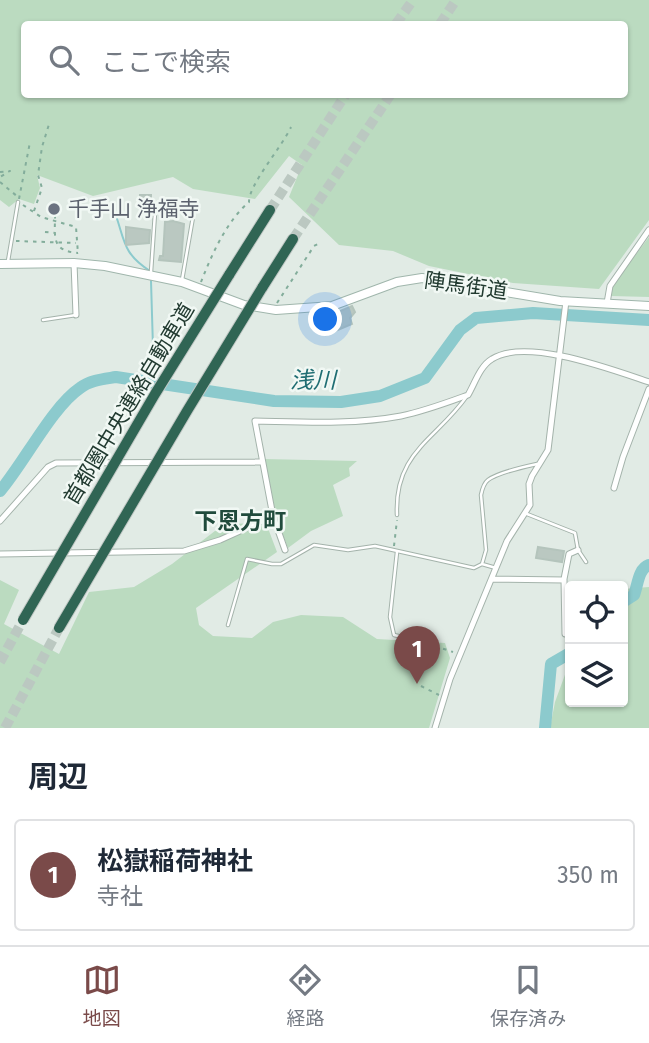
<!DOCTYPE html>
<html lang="ja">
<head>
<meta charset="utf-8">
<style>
	body { margin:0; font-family:"Fira Sans","Noto Sans JP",sans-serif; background:#f2f2f3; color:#1f2937 }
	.controls { position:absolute; right:21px; bottom:21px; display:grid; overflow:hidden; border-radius:7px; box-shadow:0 2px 5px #0004 }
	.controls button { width:63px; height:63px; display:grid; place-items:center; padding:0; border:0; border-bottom:2px solid #e0e1e3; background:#fff; color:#1f2937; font:35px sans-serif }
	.you { position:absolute; left:326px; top:320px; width:24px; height:24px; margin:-18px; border:5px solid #fff; border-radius:50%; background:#1a73e8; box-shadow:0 0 0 10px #1a73e833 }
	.badge { display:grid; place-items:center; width:46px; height:46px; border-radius:50%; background:#7a4a49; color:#fff; font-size:23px; font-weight:700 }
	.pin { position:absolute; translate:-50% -58px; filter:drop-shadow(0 2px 4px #0008) }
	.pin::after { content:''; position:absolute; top:37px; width:24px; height:21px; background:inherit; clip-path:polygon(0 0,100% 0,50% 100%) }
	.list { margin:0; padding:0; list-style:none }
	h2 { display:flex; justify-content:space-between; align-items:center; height:91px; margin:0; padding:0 28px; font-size:30px }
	h2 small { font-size:23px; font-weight:400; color:#747a83 }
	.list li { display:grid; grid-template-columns:46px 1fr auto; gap:21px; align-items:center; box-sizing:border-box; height:112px; margin:0 14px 14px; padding:0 14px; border:2px solid #e0e1e3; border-radius:7px }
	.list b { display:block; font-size:26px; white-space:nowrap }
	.list p { margin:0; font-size:23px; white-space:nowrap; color:#747a83 }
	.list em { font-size:23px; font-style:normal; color:#747a83 }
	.icon { flex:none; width:38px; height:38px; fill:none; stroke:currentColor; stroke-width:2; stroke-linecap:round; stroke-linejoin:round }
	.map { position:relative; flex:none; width:649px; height:728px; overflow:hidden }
	.search { position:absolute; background:#fff; box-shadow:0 2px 5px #0004; left:21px; right:21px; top:21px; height:77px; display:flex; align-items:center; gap:18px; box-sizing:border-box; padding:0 24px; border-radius:7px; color:#747a83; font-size:26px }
	.sheet { height:217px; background:#fff }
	nav { display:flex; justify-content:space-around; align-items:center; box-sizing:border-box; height:98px; border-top:2px solid #e0e1e3; background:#fff; font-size:19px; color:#747a83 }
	nav a { display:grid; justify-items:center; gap:4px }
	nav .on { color:#7a4a49 }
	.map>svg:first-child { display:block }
	.green { fill:#bbdbc0; fill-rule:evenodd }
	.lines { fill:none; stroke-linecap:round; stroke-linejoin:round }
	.stream { stroke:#8ccacd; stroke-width:2 }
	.river { stroke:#8ccacd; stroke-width:12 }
	.building { fill:#bac8c1; stroke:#b4c4bc; stroke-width:2 }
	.highway-tunnel { stroke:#bbc8c1; stroke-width:10; stroke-dasharray:10 5; stroke-linecap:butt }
	.lane-casing { stroke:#a4b3ab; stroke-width:4.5 }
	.street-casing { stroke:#a4b3ab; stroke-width:7 }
	.secondary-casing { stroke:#a0b6ac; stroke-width:10 }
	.highway-casing { stroke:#c1c8c5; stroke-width:12 }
	.path { stroke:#83ad9b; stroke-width:2; stroke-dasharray:3.5 5; stroke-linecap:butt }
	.lane { stroke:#fff; stroke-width:2.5 }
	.street { stroke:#fff; stroke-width:5 }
	.secondary { stroke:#fff; stroke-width:8 }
	.highway { stroke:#306554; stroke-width:10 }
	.highway-bridge-casing { stroke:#c1c8c5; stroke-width:12; stroke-linecap:butt }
	.highway-bridge { stroke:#306554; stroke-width:10 }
	.worship-dot { fill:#6b7280; stroke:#f1f8f4; stroke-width:2.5 }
	.labels { text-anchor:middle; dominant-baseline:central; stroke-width:5; stroke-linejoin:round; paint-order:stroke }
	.worship-label { font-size:21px; fill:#5b616d; stroke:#f1f8f4; text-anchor:start }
	.street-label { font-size:21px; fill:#223b31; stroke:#f1f8f4 }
	.water-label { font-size:23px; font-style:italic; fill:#206e73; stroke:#f1f8f4 }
	.neighbourhood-label { font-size:23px; font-weight:bold; fill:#204b3c; stroke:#f1f8f4 }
</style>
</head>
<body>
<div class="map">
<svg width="649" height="728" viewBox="0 0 649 728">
	<rect width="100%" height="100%" fill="#e1ebe5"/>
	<path class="green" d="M0,0H649V220L599,289L513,283L429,266L393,251L339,245L289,197L302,165L289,156L255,199L193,189L173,177L93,196L37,175L40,188L34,204L19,199L9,207L0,200ZM24,24H624V94H24Z
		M649,237V297L611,296L613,285Z
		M263,459L357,461L349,468L350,476L333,485L343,516L311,531L288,548L275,515Z
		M266,523L277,552L196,608L199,625L213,636L252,638L273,622L301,615L343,617L377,639L445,643L450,658L429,728H0V580L19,590L4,624L59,654L89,592L134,587L172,564L224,524Z
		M649,587V728H550L555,702L570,661V702H623V589Z"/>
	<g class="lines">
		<path class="stream" d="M115,213C125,240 122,253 150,271
			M151,281L154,381"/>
		<path class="river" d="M0,491C24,463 52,407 80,388C90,380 104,379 116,377L274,401L341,402L380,396L425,378L460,330L476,318L533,313L649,320
			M623,602L634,595C638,585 638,569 649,565
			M545,728L551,664L570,653"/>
	</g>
	<path class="building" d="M140,195H151V203H140Z
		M173,221L184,224L181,262L159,260L160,256H163L165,222Z
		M126,227L150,230L149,243L126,245Z
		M352,306L355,312L350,318L352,324L326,335L319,320Z
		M538,547L564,551L562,562L536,558Z"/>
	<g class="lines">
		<path class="highway-tunnel" d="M396,24L413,0
			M440,24L456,0
			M270,210L346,94
			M293,239L391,94
			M0,662L23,620
			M5,728L59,628"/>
		<defs>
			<path id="lane" d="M181,205L193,217L182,280
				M8,261L18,202
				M151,272L155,213
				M43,320L76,315
				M527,514L575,533L578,550L586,562
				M397,515C394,452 436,440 467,396
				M397,552L390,617L394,635L431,644
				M482,564L496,568
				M228,625L247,559L272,564H281L314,545L348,550L375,546L474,568L482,564L486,550L481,495C482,490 484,483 488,480C499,472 523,467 537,464"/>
			<path id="street" d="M74,263L76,315
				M607,303L610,286L649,230
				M614,488L623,457L649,389
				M0,521L48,467L56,463L261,462
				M285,550L273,516L255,421C303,422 353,425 401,416C425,411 446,403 468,395C475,383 480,366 492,359C526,337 613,370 649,382
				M0,554L184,551L220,540L273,516
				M492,579L564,580
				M565,634L564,579L569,554L578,550
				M435,728L450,679L507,541L530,505L529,484L532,476L548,450L566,301"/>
			<path id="secondary" d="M0,264L74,263L105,266L182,282L244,305L276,310L332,306L397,282L422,278L560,301L649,306"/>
			<path id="highway" d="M229,275L270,210
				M262,288L293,239"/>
		</defs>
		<use href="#lane" class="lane-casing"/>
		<use href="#street" class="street-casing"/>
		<use href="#secondary" class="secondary-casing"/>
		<use href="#highway" class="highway-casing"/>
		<path class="path" d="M0,172L10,171L0,177
			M0,182L18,197
			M19,199L30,142
			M23,205L41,217L76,227L78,254
			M34,211L42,188L38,175L42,147L50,121
			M55,215C55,237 51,251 78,253
			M45,232L55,233
			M16,241L76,243
			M201,282C212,254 226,222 249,202C249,184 282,147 291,127
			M277,303L314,246L318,244
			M394,546L397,520
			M435,646L453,652
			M421,686L439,695"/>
		<use href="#lane" class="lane"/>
		<use href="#street" class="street"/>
		<use href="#secondary" class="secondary"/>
		<use href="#highway" class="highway"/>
		<defs>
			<path id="highway-bridge" d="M23,620L155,394L229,275
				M59,628L187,411L262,288"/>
		</defs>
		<use href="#highway-bridge" class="highway-bridge-casing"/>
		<use href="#highway-bridge" class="highway-bridge"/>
	</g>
	<circle class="worship-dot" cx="54" cy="209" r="7"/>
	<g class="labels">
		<g class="worship-label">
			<text x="68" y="209">千手山 浄福寺</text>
		</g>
		<g class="street-label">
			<text transform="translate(466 286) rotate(8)">陣馬街道</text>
			<text transform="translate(129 404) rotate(-59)">首都圏中央連絡自動車道</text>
		</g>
		<g class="water-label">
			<text x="313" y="380">浅川</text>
		</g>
		<g class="neighbourhood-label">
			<text x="240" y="521">下恩方町</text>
		</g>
	</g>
</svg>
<div class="controls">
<button><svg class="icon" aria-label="locate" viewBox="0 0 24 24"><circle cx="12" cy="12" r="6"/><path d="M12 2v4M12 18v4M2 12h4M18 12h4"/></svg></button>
<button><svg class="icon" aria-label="layers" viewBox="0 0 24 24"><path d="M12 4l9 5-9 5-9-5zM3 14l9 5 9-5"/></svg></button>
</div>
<div class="you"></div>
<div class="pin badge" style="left:417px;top:684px">1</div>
<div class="search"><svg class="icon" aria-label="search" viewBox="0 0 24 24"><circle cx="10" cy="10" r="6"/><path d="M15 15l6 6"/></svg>ここで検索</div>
</div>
<section class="sheet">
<h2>周辺<small></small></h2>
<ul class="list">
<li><span class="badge">1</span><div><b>松嶽稲荷神社</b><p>寺社</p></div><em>350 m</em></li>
</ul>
</section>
<nav>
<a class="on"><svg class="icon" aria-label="map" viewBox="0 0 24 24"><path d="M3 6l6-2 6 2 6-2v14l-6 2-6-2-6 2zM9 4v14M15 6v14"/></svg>地図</a>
<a><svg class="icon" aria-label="directions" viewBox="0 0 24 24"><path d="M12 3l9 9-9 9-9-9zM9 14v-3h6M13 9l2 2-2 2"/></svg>経路</a>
<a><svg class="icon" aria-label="saved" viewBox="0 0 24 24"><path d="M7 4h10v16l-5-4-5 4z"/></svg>保存済み</a>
</nav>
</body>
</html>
